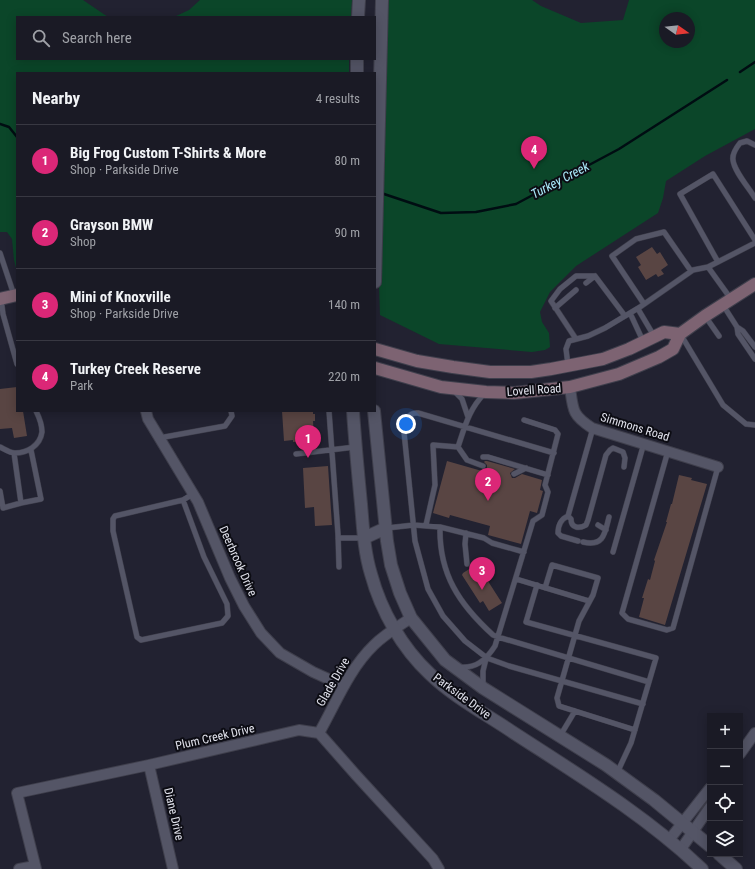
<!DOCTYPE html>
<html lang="en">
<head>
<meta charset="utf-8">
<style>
	body { margin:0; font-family:"Roboto Condensed",sans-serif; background:#23232d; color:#f1f3f6 }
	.controls { position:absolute; right:12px; bottom:12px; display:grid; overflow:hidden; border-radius:0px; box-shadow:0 2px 10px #0003 }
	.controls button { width:36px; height:36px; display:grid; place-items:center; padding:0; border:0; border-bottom:1px solid #383842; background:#1a1a25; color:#f1f3f6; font:20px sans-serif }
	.compass { position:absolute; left:659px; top:12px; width:36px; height:36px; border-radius:50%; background:#1a1a25; box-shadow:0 2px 10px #0003; rotate:104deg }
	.you { position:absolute; left:406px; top:424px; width:14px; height:14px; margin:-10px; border:3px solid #fff; border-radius:50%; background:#1a73e8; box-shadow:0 0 0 6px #1a73e833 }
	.badge { display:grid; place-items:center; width:26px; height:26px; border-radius:50%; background:#db2777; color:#fff; font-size:13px; font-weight:700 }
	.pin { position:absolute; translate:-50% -33px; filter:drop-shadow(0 1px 2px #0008) }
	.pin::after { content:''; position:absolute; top:21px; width:14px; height:12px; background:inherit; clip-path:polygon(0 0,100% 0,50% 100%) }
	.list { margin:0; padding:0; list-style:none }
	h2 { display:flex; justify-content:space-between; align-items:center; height:52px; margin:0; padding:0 16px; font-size:17px }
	h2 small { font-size:13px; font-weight:400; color:#9fa1a7 }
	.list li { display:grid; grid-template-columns:26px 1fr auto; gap:12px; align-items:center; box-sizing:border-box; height:72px; padding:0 16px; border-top:1px solid #383842 }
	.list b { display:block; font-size:15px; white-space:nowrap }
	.list p { margin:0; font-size:13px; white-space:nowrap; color:#9fa1a7 }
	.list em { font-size:13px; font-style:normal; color:#9fa1a7 }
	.icon { flex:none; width:22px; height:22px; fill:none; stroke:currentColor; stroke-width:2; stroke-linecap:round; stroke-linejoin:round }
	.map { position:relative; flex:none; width:755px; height:869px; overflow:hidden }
	.search { position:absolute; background:#1a1a25; box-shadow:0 2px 10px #0003; left:16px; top:16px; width:360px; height:44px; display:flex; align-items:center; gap:10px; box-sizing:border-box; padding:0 14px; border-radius:0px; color:#9fa1a7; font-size:15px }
	.panel { position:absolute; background:#1a1a25; box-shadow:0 2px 10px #0003; left:16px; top:72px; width:360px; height:340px; border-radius:0px }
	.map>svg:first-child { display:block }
	.green { fill:#0b4629; fill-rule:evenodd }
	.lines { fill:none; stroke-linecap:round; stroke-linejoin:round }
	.stream { stroke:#000d12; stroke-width:2.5 }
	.building { fill:#594543 }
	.service-casing { stroke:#3f3f4c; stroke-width:6 }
	.minor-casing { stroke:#3f3f4c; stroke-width:12 }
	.tertiary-casing { stroke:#3f3f4c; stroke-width:14 }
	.secondary-casing { stroke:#3f3f4c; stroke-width:14 }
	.service { stroke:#545566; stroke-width:5 }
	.minor { stroke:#545566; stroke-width:10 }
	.tertiary { stroke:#545566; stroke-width:12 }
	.secondary { stroke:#7d6372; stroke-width:12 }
	.labels { text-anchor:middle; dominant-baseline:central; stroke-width:4; stroke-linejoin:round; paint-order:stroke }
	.street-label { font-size:12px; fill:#e1e2ec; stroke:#0c0c13 }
	.water-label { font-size:13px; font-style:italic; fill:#abebfb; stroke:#0c0c13 }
</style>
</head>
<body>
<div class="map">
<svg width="755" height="869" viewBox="0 0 755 869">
	<rect width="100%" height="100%" fill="#222231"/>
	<path class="green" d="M0,0H83L108,17H17V59H349V73H17V272L14,260L12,239L7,232H0Z
		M200,0H352L351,17H174L189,10Z
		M387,0H532L541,6L581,23L623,20L629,0H755V129L705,156L666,181L663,198L658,213L576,266L550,292L540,312L542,322L549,333L550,347L545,350L532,352L439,344L380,315L379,285ZM665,18H689V42H665Z"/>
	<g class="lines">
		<path class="stream" d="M740,72L755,62
			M0,124L9,127L17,137
			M381,193L441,213L476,212L516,204L619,149L727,80"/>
	</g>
	<path class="building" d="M652,247L657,254L660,252L668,265L661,270L664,274L658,277L656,274L646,280L638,267L641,265L636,257Z
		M17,387V411H23L27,436L14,438L12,428L0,429V389Z
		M282,411H313V414H315V421H313L314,438H313V440L293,442V440L284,441Z
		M447,461L482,471L487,468V465L484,462L485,461H487L515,469L510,473L512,478H515L522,474L542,480L540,490L543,491L537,513L530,511L521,544L488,535L490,526L450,515L449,518L433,513Z
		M328,466L332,525L315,526L314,507L305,508L303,468Z
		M679,475L692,478L691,480L707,484L665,625L639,617L644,598H642L648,579L650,580L655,561L654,560L667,522H666L671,504H672Z
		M477,564L502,603L489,611L483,601L480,603L462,575L463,573Z"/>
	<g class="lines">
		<defs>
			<path id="service" d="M755,145L747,141L740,143C736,148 732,154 733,160C734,171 749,188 755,198
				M0,253L14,295
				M718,262L680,194L713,174L755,240
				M708,267L731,299
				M586,283L595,276
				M1,299L3,314L17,364
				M644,304L612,256L636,239L664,232L691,271
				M723,305L737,327L743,331L755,347
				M555,308L576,290
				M638,309L654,336
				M630,313L643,341
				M705,316L719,336
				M737,327L738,334L755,359
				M681,335L723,405L746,424L755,425
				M576,339L551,301L560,289L576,276H595L625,316
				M568,365L566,349L569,341L588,336L605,328L640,307L693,270L708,267L755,243
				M454,391L462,399L468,417
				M329,411L338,534L339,567
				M159,438L225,426L232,416L231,411
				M0,447C4,449 10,453 15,453C27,453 40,446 42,432C42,425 39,417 36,411
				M458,447C465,426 469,409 485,393
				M458,447L467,460L483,466
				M668,451L622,613L628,619L667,630L673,628L718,467
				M14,453L21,503L41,499L31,450
				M554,453L418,413C407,412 405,422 404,432L415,541L428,589L443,616L465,641L487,658L509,666L643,704
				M296,454L355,447
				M483,457H488L548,475
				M514,474L526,468
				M0,491L3,508L21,503
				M183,500L204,557L227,604L228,616L222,623L141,640L137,637L113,531V519L115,516L183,500L193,494
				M568,516L571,519C571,528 579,529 586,525L588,520L606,455L610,450L613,448L623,452L625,458L624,467
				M426,525L435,485L433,445L458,447
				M598,525L606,530
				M440,527C439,574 459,604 493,635L498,637L649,682
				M387,528L414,525L440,527L484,538L492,543L524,552
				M466,533L465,544L467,564
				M338,538H363
				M578,541L561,536L558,533C558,526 561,519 568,516L593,428
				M583,542C604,547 605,533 609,517
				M613,552L644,443
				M516,579L589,601
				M537,585L526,622L656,658L631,743L617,773
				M545,588L552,565L598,578L593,595L579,621L557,698L559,706L635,730
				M458,667C476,669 486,660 495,646L533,521L542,515L548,492L545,485L558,434L555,430L524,420
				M483,686V671L486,659
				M560,736L575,711"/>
			<path id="minor" d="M570,387C573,410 572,415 592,428L718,467
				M146,411L148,419L198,502L230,578L244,606L261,633L280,653L313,672L344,686
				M319,733C336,703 349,669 374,645C385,634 399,626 411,618
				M740,754L755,733
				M149,765L173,869
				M669,840L710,788
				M681,849L710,807
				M19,869L35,866
				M36,869L17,793L149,765L299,730L319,733L356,775L433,859L439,869"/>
			<path id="tertiary" d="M358,17L359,0
				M357,73V59
				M375,282L382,0
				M353,411C355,442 358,473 361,504C363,527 364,551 371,574C381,611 402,648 430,674C454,697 484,713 511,731C577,774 645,815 702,869
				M374,411L387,541L391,565L400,593L411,618L445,660L483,688L606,765L654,800L710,846
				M364,538L386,528
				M719,854L736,869"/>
			<path id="secondary" d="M0,299L17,295
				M375,349L417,361L453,367L490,372H531L551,369L603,359L629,349L664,332L680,334
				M375,368L441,387L486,392L514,393L570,387L619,374L659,357L673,349L680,334L705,316L755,284"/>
		</defs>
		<use href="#service" class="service-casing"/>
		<use href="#minor" class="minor-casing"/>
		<use href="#tertiary" class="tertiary-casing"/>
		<use href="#secondary" class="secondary-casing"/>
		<use href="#service" class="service"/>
		<use href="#minor" class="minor"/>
		<use href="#tertiary" class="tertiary"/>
		<use href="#secondary" class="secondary"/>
	</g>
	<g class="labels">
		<g class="street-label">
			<text transform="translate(534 390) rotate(-4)">Lovell Road</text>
			<text transform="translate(635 427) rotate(17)">Simmons Road</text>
			<text transform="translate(238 561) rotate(66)">Deerbrook Drive</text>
			<text transform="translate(333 682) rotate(-60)">Glade Drive</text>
			<text transform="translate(462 696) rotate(36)">Parkside Drive</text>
			<text transform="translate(215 737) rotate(-13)">Plum Creek Drive</text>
			<text transform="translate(174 814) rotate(77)">Diane Drive</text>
		</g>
		<g class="water-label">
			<text transform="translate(560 180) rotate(-28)">Turkey Creek</text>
		</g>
	</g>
</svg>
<div class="controls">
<button>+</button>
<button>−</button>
<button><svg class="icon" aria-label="locate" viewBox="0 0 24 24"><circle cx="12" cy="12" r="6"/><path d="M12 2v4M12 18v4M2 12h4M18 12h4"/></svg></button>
<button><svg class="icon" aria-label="layers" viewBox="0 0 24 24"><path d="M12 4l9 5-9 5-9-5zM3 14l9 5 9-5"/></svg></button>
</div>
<svg class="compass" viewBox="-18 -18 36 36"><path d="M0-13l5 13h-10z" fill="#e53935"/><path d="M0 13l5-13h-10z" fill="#9fa1a7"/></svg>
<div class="you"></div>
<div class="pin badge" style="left:308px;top:458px">1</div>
<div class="pin badge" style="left:488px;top:501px">2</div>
<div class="pin badge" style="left:482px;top:590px">3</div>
<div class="pin badge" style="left:534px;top:169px">4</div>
<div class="search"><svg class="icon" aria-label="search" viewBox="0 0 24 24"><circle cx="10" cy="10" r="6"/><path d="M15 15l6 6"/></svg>Search here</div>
<section class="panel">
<h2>Nearby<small>4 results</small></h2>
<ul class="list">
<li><span class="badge">1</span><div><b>Big Frog Custom T-Shirts &amp; More</b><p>Shop · Parkside Drive</p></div><em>80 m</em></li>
<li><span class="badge">2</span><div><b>Grayson BMW</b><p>Shop</p></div><em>90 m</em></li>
<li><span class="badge">3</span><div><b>Mini of Knoxville</b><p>Shop · Parkside Drive</p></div><em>140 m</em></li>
<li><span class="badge">4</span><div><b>Turkey Creek Reserve</b><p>Park</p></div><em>220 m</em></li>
</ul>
</section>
</div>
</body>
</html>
